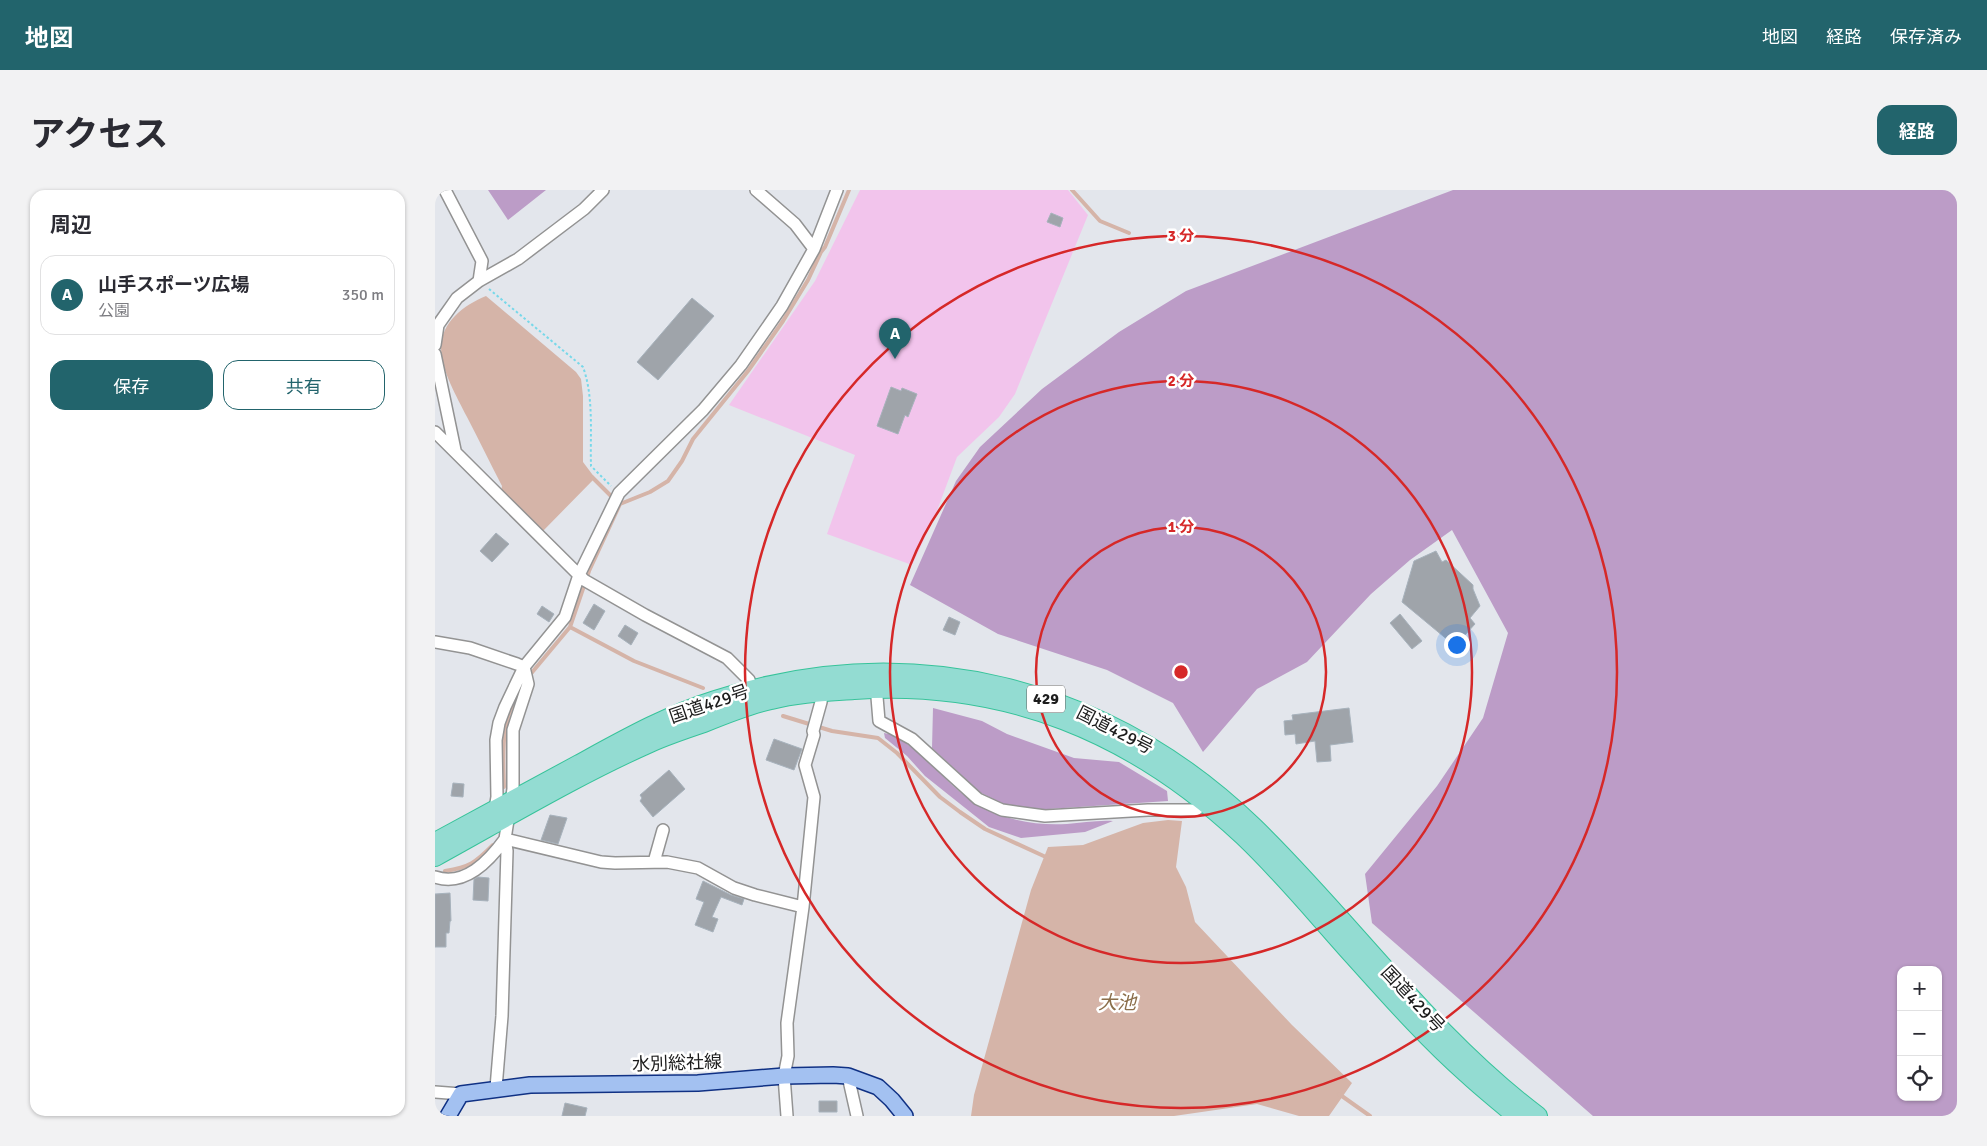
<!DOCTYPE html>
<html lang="ja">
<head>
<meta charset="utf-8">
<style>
	body { margin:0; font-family:Signika,"Noto Sans JP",sans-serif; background:#f2f2f3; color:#2b2b33 }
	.controls { position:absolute; right:15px; bottom:15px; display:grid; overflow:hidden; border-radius:10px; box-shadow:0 1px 4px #0004 }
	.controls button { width:45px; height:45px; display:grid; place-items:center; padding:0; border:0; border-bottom:1px solid #e1e1e2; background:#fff; color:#2b2b33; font:25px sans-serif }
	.you { position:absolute; left:1021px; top:454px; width:18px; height:18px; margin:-12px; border:4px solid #fff; border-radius:50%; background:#1a73e8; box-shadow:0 0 0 8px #1a73e833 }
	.badge { display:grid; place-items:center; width:32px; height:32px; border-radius:50%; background:#22646c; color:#fff; font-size:16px; font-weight:700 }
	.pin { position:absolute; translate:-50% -41px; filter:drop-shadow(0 1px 2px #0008) }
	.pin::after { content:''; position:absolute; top:26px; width:18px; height:15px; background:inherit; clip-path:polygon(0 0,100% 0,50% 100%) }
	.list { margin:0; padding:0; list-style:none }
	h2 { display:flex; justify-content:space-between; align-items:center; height:65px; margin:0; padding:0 20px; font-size:21px }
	h2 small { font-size:16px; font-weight:400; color:#7c7c81 }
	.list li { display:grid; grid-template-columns:32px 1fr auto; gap:15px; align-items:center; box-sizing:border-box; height:80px; margin:0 10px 10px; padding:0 10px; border:1px solid #e1e1e2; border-radius:15px }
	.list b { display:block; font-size:19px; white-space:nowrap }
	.list p { margin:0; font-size:16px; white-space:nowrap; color:#7c7c81 }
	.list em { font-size:16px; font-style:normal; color:#7c7c81 }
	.actions { display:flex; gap:10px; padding:15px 20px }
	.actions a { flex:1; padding:11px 0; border:1px solid #22646c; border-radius:15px; text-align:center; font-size:18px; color:#22646c }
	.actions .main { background:#22646c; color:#fff }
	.icon { flex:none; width:28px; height:28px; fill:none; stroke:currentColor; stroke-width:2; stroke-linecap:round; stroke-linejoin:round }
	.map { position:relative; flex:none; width:1522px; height:926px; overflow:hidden; border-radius:15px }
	header { display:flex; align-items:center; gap:30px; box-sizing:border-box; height:70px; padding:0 25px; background:#22646c; color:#fff }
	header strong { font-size:24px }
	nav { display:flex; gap:28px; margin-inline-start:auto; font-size:18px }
	.intro { display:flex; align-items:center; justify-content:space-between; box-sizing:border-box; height:120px; padding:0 30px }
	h1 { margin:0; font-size:35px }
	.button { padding:12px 22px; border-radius:15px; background:#22646c; color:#fff; font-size:18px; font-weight:700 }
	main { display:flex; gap:30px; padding:0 30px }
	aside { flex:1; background:#fff; border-radius:15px; box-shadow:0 1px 4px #0004 }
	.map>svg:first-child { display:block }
	.forest { fill:#bc9cc7; fill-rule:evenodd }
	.park { fill:#f2c4ec }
	.water { fill:#d5b4a8 }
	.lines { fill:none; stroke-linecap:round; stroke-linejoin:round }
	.stream { stroke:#d5b4a8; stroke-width:4 }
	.building { fill:#9fa4aa; stroke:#a7b2bc }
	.minor-casing { stroke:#939393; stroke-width:14 }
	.major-casing { stroke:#103184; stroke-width:18 }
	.highway-casing { stroke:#37c39a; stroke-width:20 }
	.path { stroke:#77d8e9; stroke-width:2; stroke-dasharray:2.5 2.5; stroke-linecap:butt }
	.minor { stroke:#fff; stroke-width:11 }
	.major { stroke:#a3c1f1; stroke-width:15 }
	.highway { stroke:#93dcd2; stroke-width:18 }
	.ring { fill:none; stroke:#d62828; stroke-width:2.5 }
	.labels { text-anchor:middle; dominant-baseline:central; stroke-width:5; stroke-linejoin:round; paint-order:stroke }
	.shield { fill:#fff; stroke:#606060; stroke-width:1 }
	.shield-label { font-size:16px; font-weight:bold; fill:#1c1c1c }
	.street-label { font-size:18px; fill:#1c1c1c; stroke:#fff }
	.water-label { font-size:19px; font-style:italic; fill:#8b6e4a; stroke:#fff }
	.centre { fill:#d62828; stroke:#fff; stroke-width:2.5 }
	.ring-label { font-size:15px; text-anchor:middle; font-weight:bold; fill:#d62828; stroke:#fff; stroke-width:5; stroke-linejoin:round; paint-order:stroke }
</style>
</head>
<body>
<header>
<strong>地図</strong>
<nav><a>地図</a><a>経路</a><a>保存済み</a></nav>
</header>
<div class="intro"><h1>アクセス</h1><a class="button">経路</a></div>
<main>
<aside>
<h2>周辺<small></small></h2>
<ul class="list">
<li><span class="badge">A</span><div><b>山手スポーツ広場</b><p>公園</p></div><em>350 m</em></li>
</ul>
<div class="actions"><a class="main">保存</a><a>共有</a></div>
</aside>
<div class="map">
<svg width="1522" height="926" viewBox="0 0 1522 926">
	<rect width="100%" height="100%" fill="#e3e6ec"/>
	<path class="forest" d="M53,0H111L73,30Z
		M1018,0H1522V926H1158L937,733L930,684L1002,596L1048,528L1073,443L1017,340L975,370L936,404L872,472L822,499L768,562L738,513L672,480L563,444L475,395L521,291L545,257L607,199L684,142L751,101ZM1466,780H1503V907H1466Z
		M498,518L547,531L572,544L639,568L684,572L732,601L733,611L599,620L571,615L546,603L497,558Z
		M449,543C478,547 515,600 543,615C570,630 601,636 632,634C647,633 662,630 678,631L650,642L586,648L554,637L490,586L472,566L450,548Z"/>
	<path class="park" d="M425,0H633L653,25L580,204L564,227L522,267L500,326L477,375L392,344L420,265L294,215L380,91Z"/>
	<path class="water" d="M51,106L141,182L146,189L148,206V272L160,288L107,342L66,302L67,296C55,273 44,250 32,227C22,207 6,180 6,158C6,132 29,115 51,106Z
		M733,630L747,631L741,677L751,697L760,732L857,835L917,893L894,926H864L822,914L739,926H536L539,905L596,700L613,657L648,655L708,633Z"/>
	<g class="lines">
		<path class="stream" d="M637,0L665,31L694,43
			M157,287L176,306
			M135,437L154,381L185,314L215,302L233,291L247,271L258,249L313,181L348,131L373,90L386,62L390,57L414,0
			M94,486L135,437L199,471L268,498
			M348,526L397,541L443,548L462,563L505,607L525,622L550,639L613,668
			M69,597C68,559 65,528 88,496
			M10,681C35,677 40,673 58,655
			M904,904L935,926"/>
	</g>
	<path class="building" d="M616,23L628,28L625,37L612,32Z
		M257,108L279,126L223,190L202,172Z
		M456,197L466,201L467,198L482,204L473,227L470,225L463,244L442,236Z
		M61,343L74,354L57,372L45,361Z
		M1001,361L1007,372L1011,370L1038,395V399L1045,416L1035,428L1040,434L1020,456L967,412L979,371Z
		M159,414L170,421L159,440L148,433Z
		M107,416L119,424L114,432L102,424Z
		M965,424L987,451L977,459L955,433Z
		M514,427L525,432L520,445L508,440Z
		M190,435L203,443L196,455L183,446Z
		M914,518L918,552L895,555L896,571L882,572L880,551L861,554L860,544L850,545L849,531L858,530L857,525Z
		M339,549L367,559L359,580L331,570Z
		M234,580L250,599L218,627L205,611L207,608L205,605Z
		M18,593L29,594L28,607L16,606Z
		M115,625L132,628L123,654L106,650Z
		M43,687L54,688L53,711L38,710L39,689Z
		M268,691L296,705L309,709L307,715L286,707L277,727L283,729L278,742L260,735L269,712L261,709Z
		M15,703L16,731H15L14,743H11V757H0V704Z
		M384,911H402V922H384Z
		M130,913L152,918L150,926H127Z"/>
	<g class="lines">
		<defs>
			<path id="minor" d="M10,0L47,71L44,91
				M321,0L360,34L379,59
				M0,155L3,135L22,108L44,91L83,69L149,19L168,0
				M0,164L20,260
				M0,242L149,390L210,425L292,468L314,490L320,505
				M0,452L35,458L82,474L89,477L93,494L78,540V599L70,649L72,661L67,826L61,898
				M441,495L444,531L477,549L543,609L567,620L610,626L713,620H761L774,610
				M60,619L62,607L61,550L64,533L70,517L89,477L130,427L144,385L184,303L268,220L306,175L347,116L379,59L402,0
				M219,672L228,640
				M0,687C30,697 54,671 70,649L166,672L180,673L232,672L263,678L299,698L320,705L368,717
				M413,886L422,926
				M0,902L26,904
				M352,926L349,886L353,866L352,833L368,717L379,607L370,575L379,545L378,541L386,512L388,497"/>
			<path id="major" d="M13,926L26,904L95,895L263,893L349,886L398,885L413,886L443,897L457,910L470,926"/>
			<path id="highway" d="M0,652C48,626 96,600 144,574C188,550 232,525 280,510C475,447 672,495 819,637C916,731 994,844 1103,926
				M0,667C71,628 141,586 215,553C233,545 251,539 269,533C291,524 313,515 336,510C363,503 391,502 419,500C571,490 698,543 808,646C846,682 878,721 912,759C951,802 989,846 1032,884C1048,899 1065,912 1081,926"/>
		</defs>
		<use href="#minor" class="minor-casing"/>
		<use href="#major" class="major-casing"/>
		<use href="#highway" class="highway-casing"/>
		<path class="path" d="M54,99L148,177C159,207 155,244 156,276L176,296"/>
		<use href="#minor" class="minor"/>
		<use href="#major" class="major"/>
		<use href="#highway" class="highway"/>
	</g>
	<g class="ring">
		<circle cx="746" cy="482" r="145"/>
		<circle cx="746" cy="482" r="291"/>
		<circle cx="746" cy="482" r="436"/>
	</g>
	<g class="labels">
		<rect class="shield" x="592" y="495.5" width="38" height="27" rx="4"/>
		<g class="shield-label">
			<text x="611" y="509">429</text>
		</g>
		<g class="street-label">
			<text transform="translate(274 514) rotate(-19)">国道429号</text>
			<text transform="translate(680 540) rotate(27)">国道429号</text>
			<text transform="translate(978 809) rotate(47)">国道429号</text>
			<text transform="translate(242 873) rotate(-2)">水別総社線</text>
		</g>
		<g class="water-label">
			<text x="682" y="813">大池</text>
		</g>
	</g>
	<circle cx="746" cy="482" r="8" class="centre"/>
	<g class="ring-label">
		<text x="746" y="51">3 分</text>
		<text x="746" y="196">2 分</text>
		<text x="746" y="342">1 分</text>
	</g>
</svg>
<div class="controls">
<button>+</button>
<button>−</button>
<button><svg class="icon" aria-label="locate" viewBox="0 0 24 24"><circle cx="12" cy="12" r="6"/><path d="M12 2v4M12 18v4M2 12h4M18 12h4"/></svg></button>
</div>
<div class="you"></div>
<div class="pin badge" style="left:460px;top:169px">A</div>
</div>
</main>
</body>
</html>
